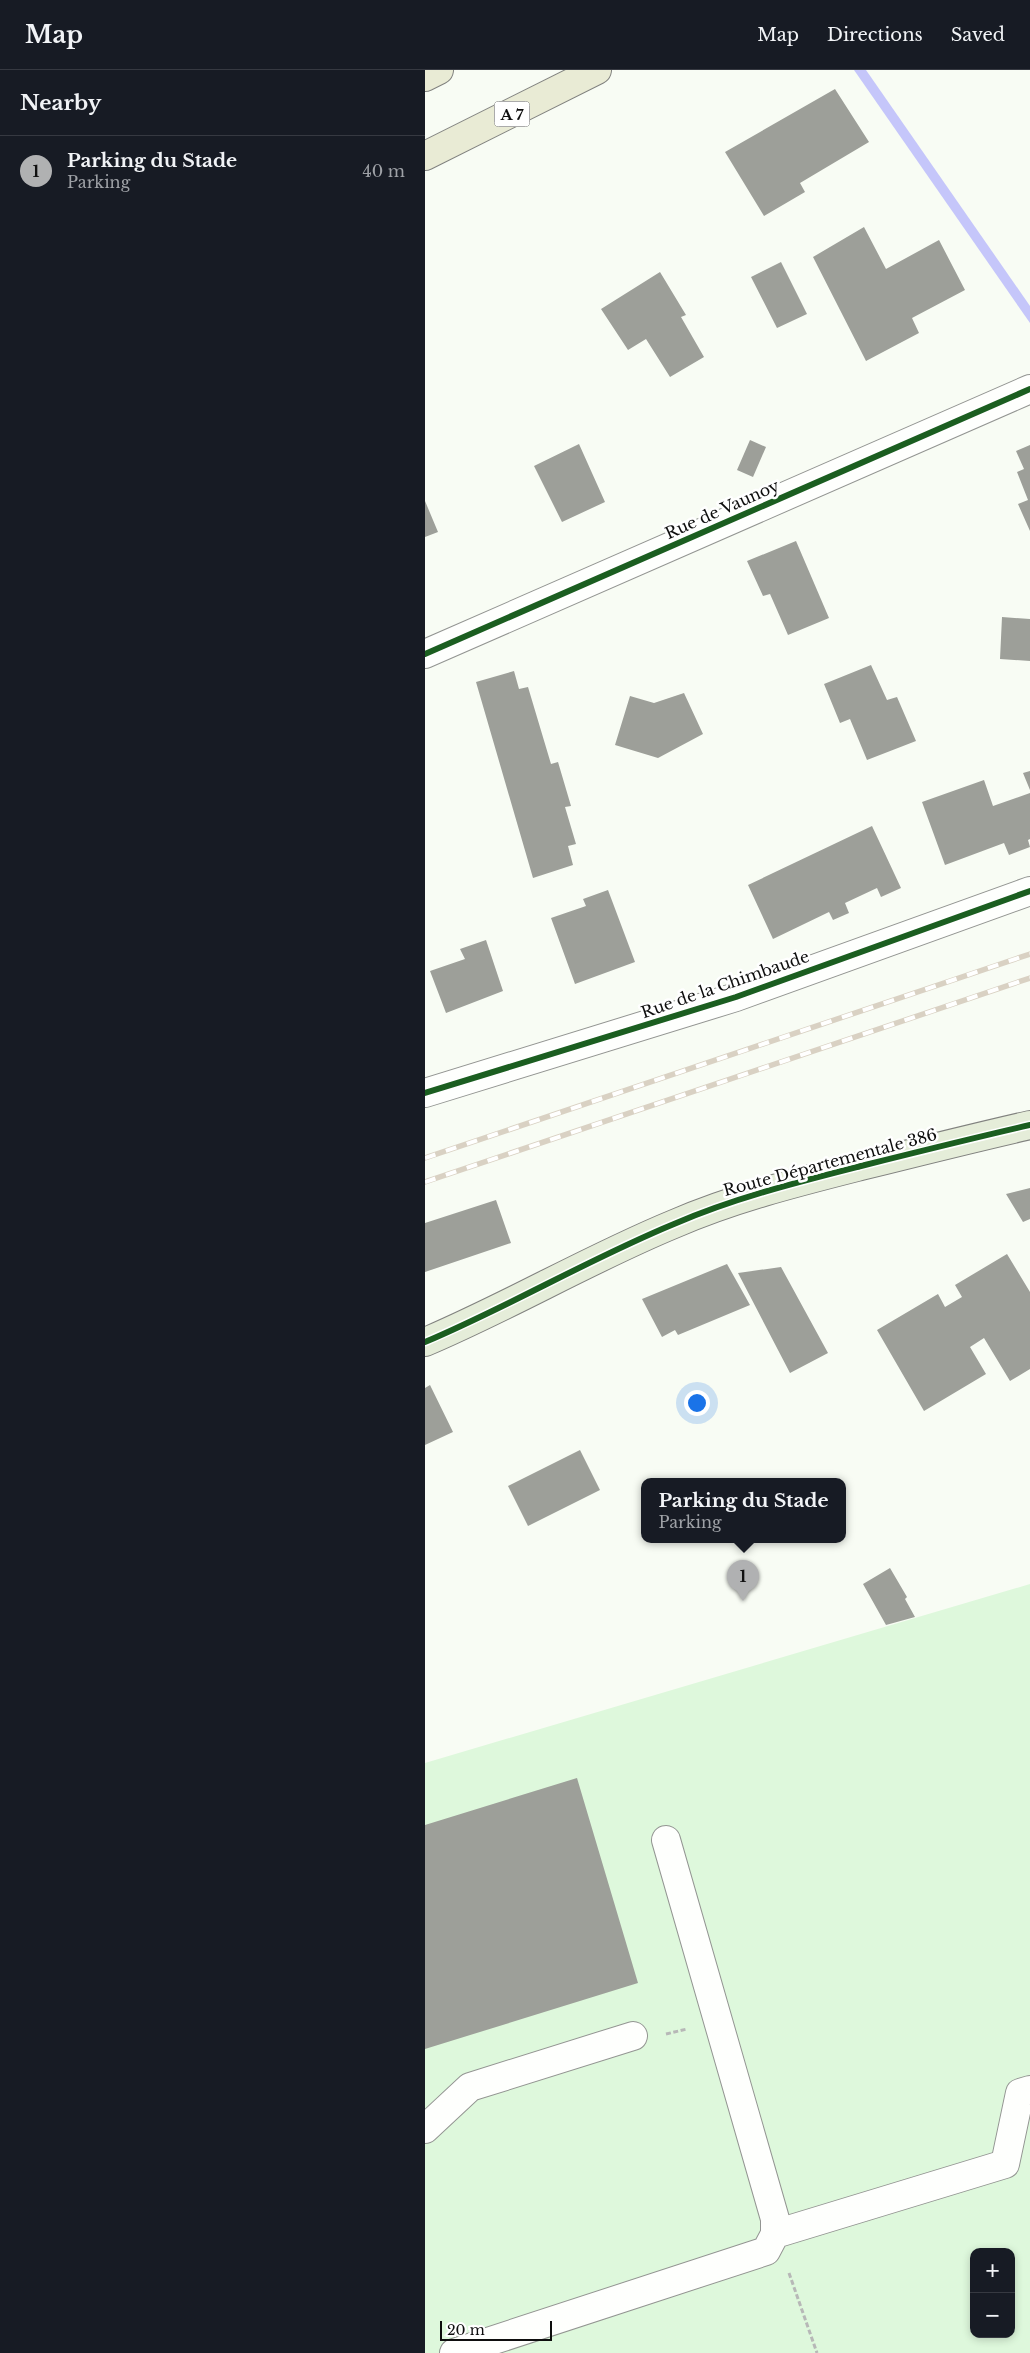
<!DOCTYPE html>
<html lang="en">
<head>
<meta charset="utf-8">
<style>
	body { margin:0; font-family:"Libre Baskerville",serif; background:#242831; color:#f1f3f6 }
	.controls { position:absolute; right:15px; bottom:15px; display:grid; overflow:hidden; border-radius:10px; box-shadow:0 2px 8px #0003 }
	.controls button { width:45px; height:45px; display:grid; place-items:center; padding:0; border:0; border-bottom:1px solid #363941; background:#171b24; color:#f1f3f6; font:25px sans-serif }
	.scale { position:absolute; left:15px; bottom:12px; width:112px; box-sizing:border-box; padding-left:5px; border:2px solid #0e0e0e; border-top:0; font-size:14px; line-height:18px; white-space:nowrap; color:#0e0e0e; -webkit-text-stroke:4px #fff; paint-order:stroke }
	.you { position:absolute; left:271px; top:1332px; width:18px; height:18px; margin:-12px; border:4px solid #fff; border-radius:50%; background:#1a73e8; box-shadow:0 0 0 8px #1a73e833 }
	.badge { display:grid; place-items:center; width:32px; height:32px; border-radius:50%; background:#b0b1b2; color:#111; font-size:16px; font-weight:700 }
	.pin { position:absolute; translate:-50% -41px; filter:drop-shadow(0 1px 2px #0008) }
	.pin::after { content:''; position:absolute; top:26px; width:18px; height:15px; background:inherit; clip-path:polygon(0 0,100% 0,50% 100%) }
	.popup { position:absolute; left:216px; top:1408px; width:205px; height:65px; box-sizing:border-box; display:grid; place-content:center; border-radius:10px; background:#171b24; filter:drop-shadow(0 1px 4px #0005); font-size:16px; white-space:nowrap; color:#9ea1a6 }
	.popup b { font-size:19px; color:#f1f3f6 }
	.popup::after { content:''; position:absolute; left:50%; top:100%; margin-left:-10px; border:10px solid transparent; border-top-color:#171b24 }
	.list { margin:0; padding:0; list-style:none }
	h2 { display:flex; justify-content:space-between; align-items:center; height:65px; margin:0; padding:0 20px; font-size:21px }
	h2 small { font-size:16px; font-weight:400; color:#9ea1a6 }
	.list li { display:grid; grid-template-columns:32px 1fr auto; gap:15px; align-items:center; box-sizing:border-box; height:70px; padding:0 20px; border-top:1px solid #363941 }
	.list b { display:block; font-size:19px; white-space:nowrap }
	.list p { margin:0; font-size:16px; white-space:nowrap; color:#9ea1a6 }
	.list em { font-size:16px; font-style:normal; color:#9ea1a6 }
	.map { position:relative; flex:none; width:605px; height:2283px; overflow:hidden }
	header { display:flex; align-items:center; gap:30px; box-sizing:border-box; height:70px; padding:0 25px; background:#171b24; border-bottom:1px solid #363941 }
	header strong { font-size:24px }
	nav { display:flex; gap:28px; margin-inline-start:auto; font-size:18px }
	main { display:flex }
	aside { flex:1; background:#171b24 }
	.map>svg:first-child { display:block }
	.pitch { fill:#def8dc; fill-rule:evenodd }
	.water { fill:#c5c6fa }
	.building { fill:#9d9f99 }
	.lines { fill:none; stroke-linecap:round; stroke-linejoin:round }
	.minor-casing { stroke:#939592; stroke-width:30 }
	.major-casing { stroke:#81827f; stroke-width:30 }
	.highway-casing { stroke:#81827f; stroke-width:30 }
	.path { stroke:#b7b8b7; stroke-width:3; stroke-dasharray:5 2.5; stroke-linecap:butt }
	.minor { stroke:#fefffd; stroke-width:28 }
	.major { stroke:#e5edd9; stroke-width:28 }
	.highway { stroke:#e9ebd5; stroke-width:28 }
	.rail-casing { stroke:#d9d1c3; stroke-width:5.5 }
	.rail { stroke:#fff; stroke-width:4; stroke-dasharray:11; stroke-linecap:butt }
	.cycleway-casing { stroke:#fff; stroke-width:9 }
	.cycleway { stroke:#1b5e20; stroke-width:6 }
	.labels { text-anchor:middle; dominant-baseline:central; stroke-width:5; stroke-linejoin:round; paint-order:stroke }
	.shield { fill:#fff; stroke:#565656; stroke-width:1 }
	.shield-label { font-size:15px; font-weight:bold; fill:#0e0e0e }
	.street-label { font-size:16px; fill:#0e0e0e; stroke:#fff }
</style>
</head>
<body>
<header>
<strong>Map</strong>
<nav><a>Map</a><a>Directions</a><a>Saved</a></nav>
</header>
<main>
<aside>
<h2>Nearby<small></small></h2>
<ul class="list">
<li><span class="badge">1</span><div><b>Parking du Stade</b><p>Parking</p></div><em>40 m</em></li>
</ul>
</aside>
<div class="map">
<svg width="605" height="2283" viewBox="0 0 605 2283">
	<rect width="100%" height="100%" fill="#f8fcf4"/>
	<path class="pitch" d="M605,1514V2283H0V1693ZM549,2182H586V2264H549Z"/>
	<path class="water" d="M429,0H441L605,236V253Z"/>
	<path class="building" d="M410,19L444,72L375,113L380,122L339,146L300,82Z
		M439,157L461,199L514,170L540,220L487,248L494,263L441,291L388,187Z
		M356,192L382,244L352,258L326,207Z
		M235,202L261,245L256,247L279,287L245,307L221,269L203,280L176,239Z
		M325,370L341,377L328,407L312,400Z
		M154,374L180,432L137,452L109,396Z
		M605,375V461L593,434L603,430L592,402L599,399L591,381Z
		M0,431L13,462L0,467Z
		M371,471L404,548L363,565L345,524L338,526L322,491Z
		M577,547L605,549V591L575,589Z
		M446,595L462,630L472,627L491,671L442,690L425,649L415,653L399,614Z
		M89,601L94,619L103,617L126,694L133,692L146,736L140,737L151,774L143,776L148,795L108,808L51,612Z
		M259,623L278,664L233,688L190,675L205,626L229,633Z
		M605,701V720L598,703Z
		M559,710L568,736L605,723V769L603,770L605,777L584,785L579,773L520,795L497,732Z
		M447,756L476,818L456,827L452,818L420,833L424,843L408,850L404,842L348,869L323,815Z
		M183,820L210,892L150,914L126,848L161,836L158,829Z
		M61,870L78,921L21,943L5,901L40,889L35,879Z
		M605,1118V1149L598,1152L581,1124Z
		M71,1130L86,1173L0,1202V1153Z
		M582,1184L605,1222V1299L585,1311L559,1268L545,1277L561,1304L499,1341L452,1260L513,1224L520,1237L537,1227L530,1215Z
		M302,1194L325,1235L253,1265L250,1260L237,1267L217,1229Z
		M356,1197L403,1283L365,1303L313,1203Z
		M5,1315L28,1362L0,1375V1318Z
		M155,1380L175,1420L103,1456L83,1416Z
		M465,1498L482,1527L480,1529L490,1547L461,1555L438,1514Z
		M152,1708L213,1913L0,1979V1755Z"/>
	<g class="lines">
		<defs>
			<path id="minor" d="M0,584L605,319
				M0,1023L311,927L605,821
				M0,2059L45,2017L208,1966
				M350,2164L580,2094L595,2023L605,2020
				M29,2283L341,2181L350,2164V2149L241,1770"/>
			<path id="major" d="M0,1272C85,1236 164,1189 249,1154C309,1128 373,1112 436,1096C492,1082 548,1068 605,1055"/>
			<path id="highway" d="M0,7L14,0
				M0,86L172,0"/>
		</defs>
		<use href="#minor" class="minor-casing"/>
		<use href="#major" class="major-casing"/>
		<use href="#highway" class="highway-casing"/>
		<path class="path" d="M241,1964L262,1959
			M364,2203L392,2283"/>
		<use href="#minor" class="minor"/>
		<use href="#major" class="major"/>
		<use href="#highway" class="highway"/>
		<defs>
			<path id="rail" d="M0,1088L605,884
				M0,1112L605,908"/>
		</defs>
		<use href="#rail" class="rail-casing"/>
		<use href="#rail" class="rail"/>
		<defs>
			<path id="cycleway" d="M0,584L605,319
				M0,1023L311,927L605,821
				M0,1272C85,1236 164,1189 249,1154C309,1128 373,1112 436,1096C492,1082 548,1068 605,1055"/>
		</defs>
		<use href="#cycleway" class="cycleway-casing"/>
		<use href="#cycleway" class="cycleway"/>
	</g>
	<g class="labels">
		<rect class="shield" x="69.5" y="31.5" width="35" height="25" rx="4"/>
		<g class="shield-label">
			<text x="87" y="44">A 7</text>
		</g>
		<g class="street-label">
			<text transform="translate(297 439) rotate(-24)">Rue de Vaunoy</text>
			<text transform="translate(300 914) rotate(-19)">Rue de la Chimbaude</text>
			<text transform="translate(405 1092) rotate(-15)">Route Départementale 386</text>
		</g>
	</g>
</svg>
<div class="controls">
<button>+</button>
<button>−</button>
</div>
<div class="scale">20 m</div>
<div class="you"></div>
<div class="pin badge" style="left:318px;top:1531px">1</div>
<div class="popup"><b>Parking du Stade</b>Parking</div>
</div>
</main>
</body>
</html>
